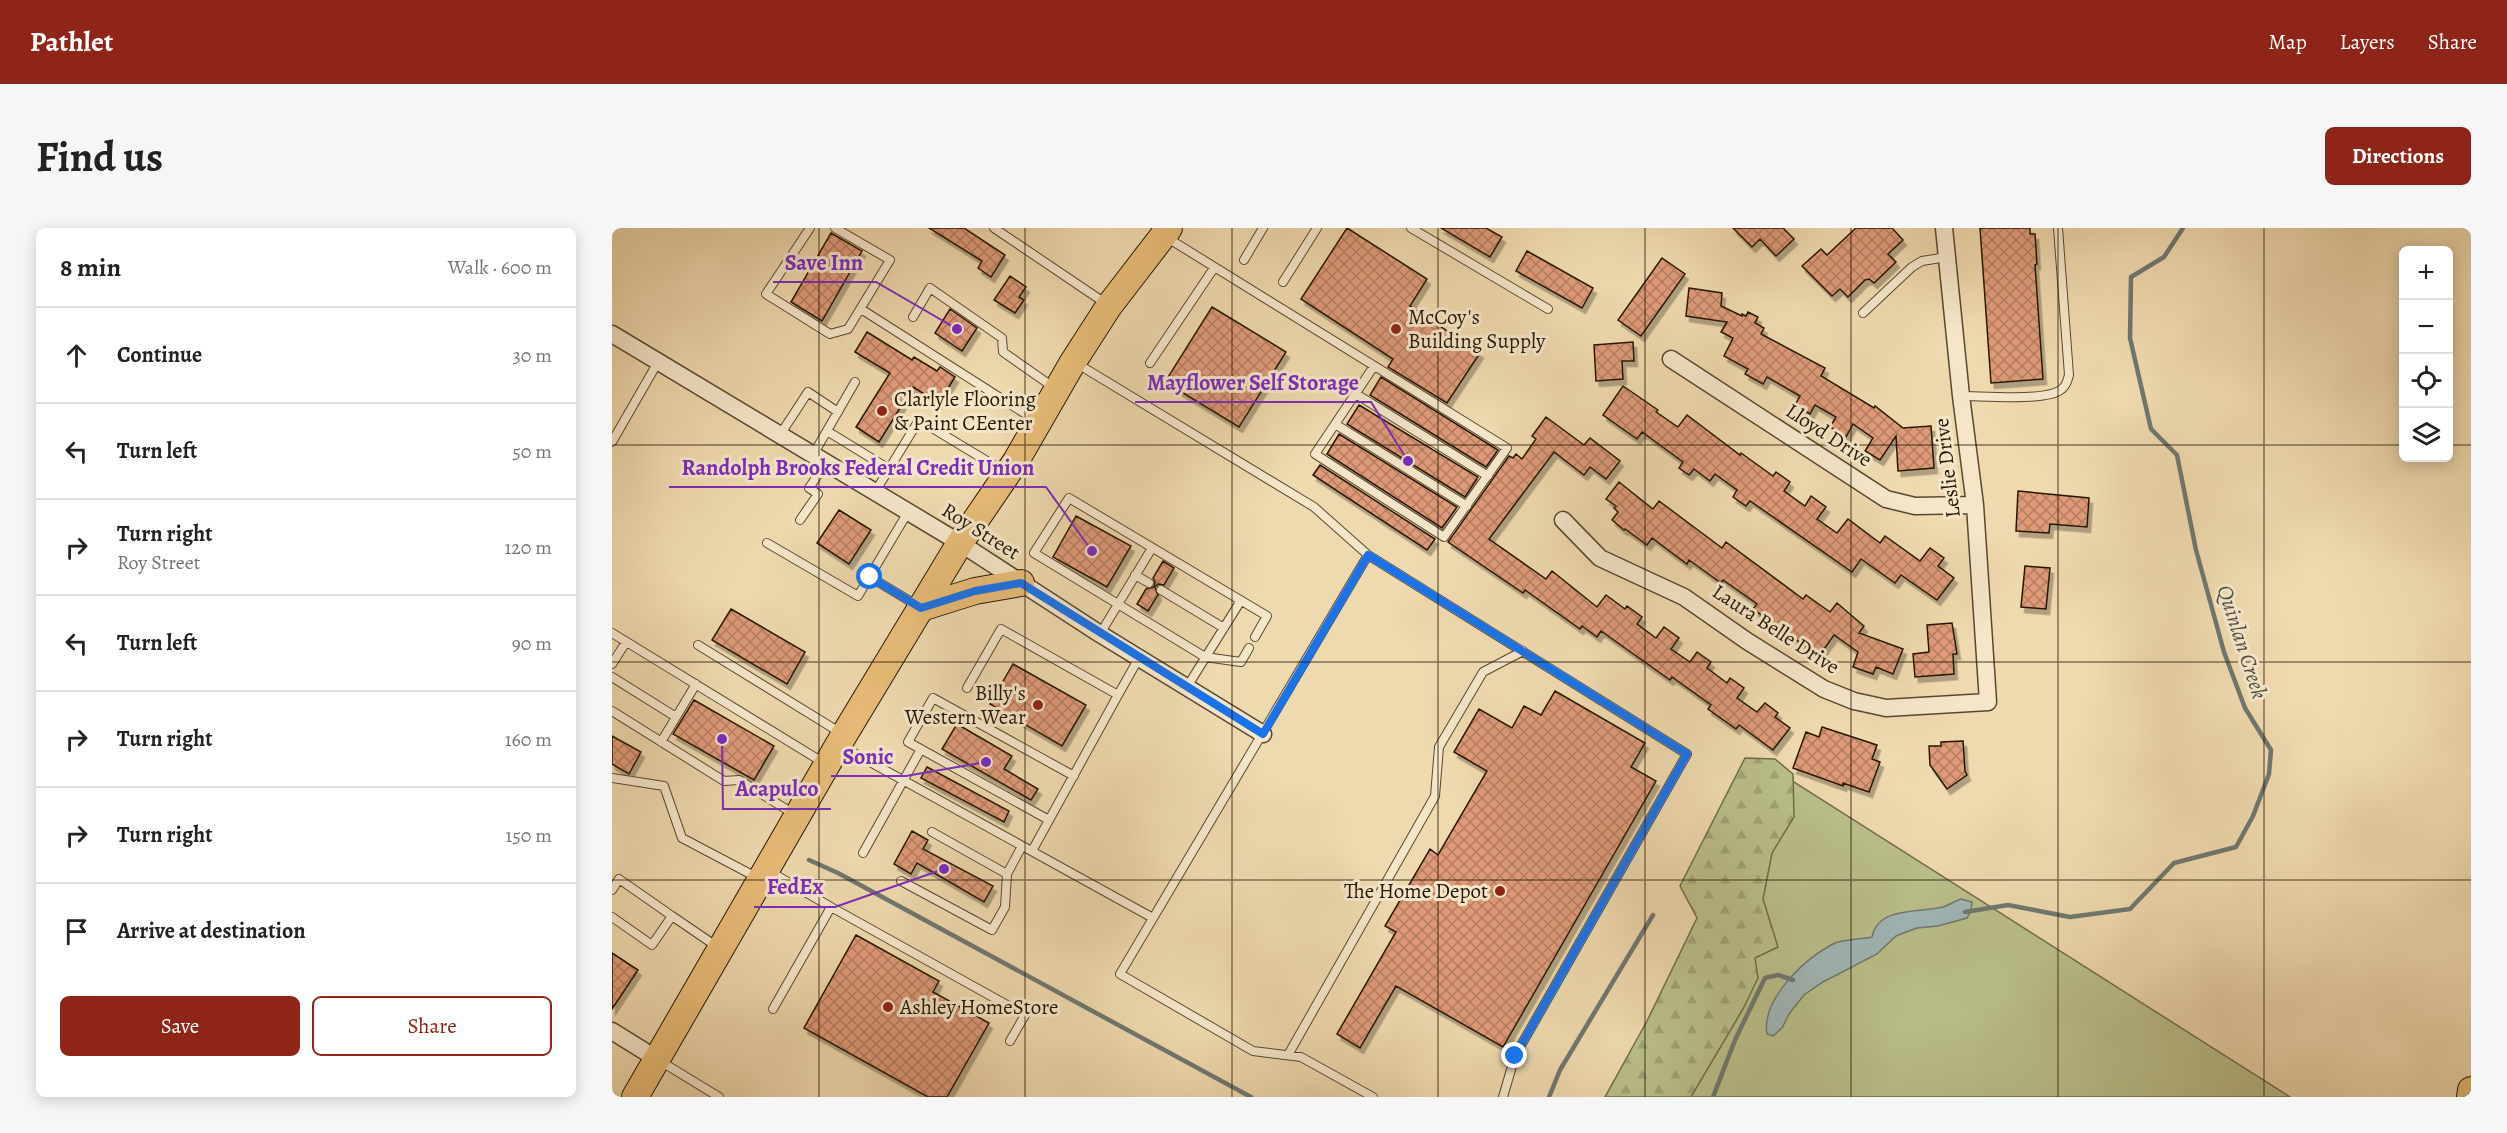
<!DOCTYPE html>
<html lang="en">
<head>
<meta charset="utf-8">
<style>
	body { margin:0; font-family:Alegreya,serif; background:#f6f6f6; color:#222 }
	.controls { position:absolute; right:18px; top:18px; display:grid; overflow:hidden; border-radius:9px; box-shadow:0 3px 15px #0003 }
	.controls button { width:54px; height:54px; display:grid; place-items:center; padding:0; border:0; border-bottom:2px solid #e0e0e0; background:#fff; color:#222; font:30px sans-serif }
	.stop { position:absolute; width:18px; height:18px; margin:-14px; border:4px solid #1a73e8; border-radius:50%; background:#fff }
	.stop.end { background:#1a73e8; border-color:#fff; box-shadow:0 2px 6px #0008 }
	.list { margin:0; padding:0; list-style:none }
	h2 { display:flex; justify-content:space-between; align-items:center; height:78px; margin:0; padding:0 24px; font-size:26px }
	h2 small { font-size:20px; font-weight:400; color:#767676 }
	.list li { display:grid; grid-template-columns:39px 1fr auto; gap:18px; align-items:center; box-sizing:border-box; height:96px; padding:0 24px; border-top:2px solid #e0e0e0 }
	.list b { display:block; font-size:22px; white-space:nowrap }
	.list p { margin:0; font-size:20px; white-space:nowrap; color:#767676 }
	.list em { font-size:20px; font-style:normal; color:#767676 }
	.actions { display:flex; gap:12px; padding:18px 24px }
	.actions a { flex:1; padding:14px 0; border:2px solid #8f2418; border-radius:9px; text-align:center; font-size:21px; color:#8f2418 }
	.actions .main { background:#8f2418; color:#fff }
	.icon { flex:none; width:33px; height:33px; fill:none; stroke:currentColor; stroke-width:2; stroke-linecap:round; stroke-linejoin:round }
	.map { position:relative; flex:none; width:1859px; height:869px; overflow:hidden; border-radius:9px }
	header { display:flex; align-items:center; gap:36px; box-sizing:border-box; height:84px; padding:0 30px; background:#8f2418; color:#fff }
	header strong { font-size:28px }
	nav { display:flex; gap:33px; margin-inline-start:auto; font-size:21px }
	.intro { display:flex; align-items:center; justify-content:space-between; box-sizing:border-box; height:144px; padding:0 36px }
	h1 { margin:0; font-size:42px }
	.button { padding:15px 27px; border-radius:9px; background:#8f2418; color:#fff; font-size:21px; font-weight:700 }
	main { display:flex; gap:36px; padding:0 36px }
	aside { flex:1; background:#fff; border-radius:9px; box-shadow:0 3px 15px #0003 }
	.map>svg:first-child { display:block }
	.green { fill:#babf8a; stroke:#706c48; stroke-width:1.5 }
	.forest { fill:url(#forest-firs); stroke:#706c48; stroke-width:1.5 }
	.water { fill:#a0b7b7; stroke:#6f7770; stroke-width:1.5 }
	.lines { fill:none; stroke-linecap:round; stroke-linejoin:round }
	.stream { stroke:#6f7770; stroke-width:4.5 }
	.building { fill:url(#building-cross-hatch); stroke:#261806; stroke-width:1.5; filter:url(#shadow) }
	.lane-casing { stroke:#584830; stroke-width:10 }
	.street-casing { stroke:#584830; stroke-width:19 }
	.primary-casing { stroke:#261806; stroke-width:28 }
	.lane { stroke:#f5e6ca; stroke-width:8 }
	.street { stroke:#f5e6ca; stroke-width:16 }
	.primary { stroke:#e8bc77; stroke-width:26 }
	.route { stroke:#1a73e8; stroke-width:8 }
	.grid { fill:none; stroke:#261806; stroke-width:1.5; stroke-opacity:0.55 }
	.poi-dot { fill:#8f2418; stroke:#f5e6ca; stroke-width:2 }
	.labels { text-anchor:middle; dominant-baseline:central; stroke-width:6; stroke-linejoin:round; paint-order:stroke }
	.poi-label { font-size:21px; fill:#261806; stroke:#f5e6ca; text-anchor:start }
	.street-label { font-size:21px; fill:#261806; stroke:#f5e6ca }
	.water-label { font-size:22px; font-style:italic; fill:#515044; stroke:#f5e6ca }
	.leader { fill:none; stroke:#7b2cbf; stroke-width:2 }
	.callout-dot { fill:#7b2cbf; stroke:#f5e6ca; stroke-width:2 }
	.callout-label { font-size:22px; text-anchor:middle; font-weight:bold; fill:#7b2cbf; stroke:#f5e6ca; stroke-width:6; stroke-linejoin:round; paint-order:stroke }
</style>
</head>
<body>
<header>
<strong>Pathlet</strong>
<nav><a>Map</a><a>Layers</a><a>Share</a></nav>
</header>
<div class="intro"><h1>Find us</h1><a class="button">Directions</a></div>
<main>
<aside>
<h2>8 min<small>Walk · 600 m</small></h2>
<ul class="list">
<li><svg class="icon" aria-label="ahead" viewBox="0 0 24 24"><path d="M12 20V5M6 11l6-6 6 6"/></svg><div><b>Continue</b></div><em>30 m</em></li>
<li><svg class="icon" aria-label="left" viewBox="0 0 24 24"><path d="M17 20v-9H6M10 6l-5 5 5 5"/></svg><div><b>Turn left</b></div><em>50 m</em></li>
<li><svg class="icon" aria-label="right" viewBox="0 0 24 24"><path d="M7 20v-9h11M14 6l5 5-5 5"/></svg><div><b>Turn right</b><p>Roy Street</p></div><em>120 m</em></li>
<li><svg class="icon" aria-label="left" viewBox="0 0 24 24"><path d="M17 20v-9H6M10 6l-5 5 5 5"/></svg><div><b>Turn left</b></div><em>90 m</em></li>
<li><svg class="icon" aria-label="right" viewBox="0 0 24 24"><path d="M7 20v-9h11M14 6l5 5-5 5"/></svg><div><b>Turn right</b></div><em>160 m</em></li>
<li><svg class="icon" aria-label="right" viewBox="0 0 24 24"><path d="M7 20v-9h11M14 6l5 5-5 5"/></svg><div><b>Turn right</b></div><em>150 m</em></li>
<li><svg class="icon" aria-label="arrive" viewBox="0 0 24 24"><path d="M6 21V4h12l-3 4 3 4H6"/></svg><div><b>Arrive at destination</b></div></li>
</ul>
<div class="actions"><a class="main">Save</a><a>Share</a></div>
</aside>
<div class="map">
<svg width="1859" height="869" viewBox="0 0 1859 869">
	<defs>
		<pattern id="forest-firs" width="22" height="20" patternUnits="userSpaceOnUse" patternTransform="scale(1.5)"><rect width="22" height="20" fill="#babf8a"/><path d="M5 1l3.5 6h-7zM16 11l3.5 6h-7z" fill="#a0a376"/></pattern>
		<pattern id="building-cross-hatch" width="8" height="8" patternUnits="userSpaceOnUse" patternTransform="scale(1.5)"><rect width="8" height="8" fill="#df9a79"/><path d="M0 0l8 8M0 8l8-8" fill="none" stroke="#b57d61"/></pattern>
		<filter id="shadow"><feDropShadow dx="3.5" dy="5.5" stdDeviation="0" flood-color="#0004"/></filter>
	</defs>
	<rect width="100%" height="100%" fill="#efd9ae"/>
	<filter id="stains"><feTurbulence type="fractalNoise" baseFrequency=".00333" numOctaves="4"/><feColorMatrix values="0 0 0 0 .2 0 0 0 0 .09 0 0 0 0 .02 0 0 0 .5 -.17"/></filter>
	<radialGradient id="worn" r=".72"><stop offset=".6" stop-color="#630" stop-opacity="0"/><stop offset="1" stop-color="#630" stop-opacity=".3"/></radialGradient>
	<path class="green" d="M1152,535L1678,869H1038Z"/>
	<path class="forest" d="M1133,530L1163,531L1181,546L1182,589L1160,625L1151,671L1166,719L1143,730L1146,750L1131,781L1079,869H993L1035,793L1085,690L1068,658Z"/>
	<path class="water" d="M1349,671L1360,674L1359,683L1355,690L1326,698L1305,700L1284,708L1265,726L1211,754L1192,767L1177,786L1170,800L1161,808L1155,806C1149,771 1194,729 1223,715C1229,712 1251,711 1260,709C1266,678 1308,685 1331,679C1337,677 1343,673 1349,671Z"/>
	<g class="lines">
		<path class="stream" d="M197,632L226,645L639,869
			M1353,684L1396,677L1458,689L1518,681L1562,635L1624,619L1641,588L1657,546L1659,522L1633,480L1612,424L1584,322L1565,227L1539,201L1518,110L1519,49L1552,29L1571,0
			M937,869L948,842L1041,687
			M1101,869L1123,812L1153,750L1166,747L1181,752"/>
	</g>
	<path class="building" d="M317,0H352L393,27L379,49L366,40L370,33Z
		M735,0L815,51L798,78L868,125L835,175L776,139L781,131L689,71Z
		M829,0H874L890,9L878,29Z
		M1121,0H1171L1182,11L1164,28L1148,11L1140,19Z
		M1244,0H1280L1291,12L1276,26L1284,34L1262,55L1257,51L1253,52L1236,69L1228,61L1220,68L1190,38L1209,21L1215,27Z
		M1368,0H1418V6H1423L1425,36L1423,37L1431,151L1379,155Z
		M219,5L250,23L210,93L179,74Z
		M915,23L981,60L970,80L904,43Z
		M1050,30L1073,46L1029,108L1006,92Z
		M398,48L414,59L407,69L412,72L403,85L382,72Z
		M1077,60L1110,65L1109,78L1130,88V86L1134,88L1136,84L1146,89L1143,95L1152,100L1149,106L1213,140L1209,148L1262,180L1263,178L1291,200L1319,198L1322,240L1286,243L1284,208L1268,232L1253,223L1261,210L1241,196L1234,209L1218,199L1224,189L1203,177L1198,186L1183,177L1188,168L1155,149L1151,156L1133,146L1136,141L1112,128L1121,110L1109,104L1115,94L1074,88Z
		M600,79L674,124L627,199L553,154Z
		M338,81L365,100L350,123L323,105Z
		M255,104L300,132L302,129L325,143L328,139L343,149L327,175L301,159L267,214L244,199L278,145L243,124Z
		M1021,114L1022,133H1010L1011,151L984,153L982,117Z
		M769,149L886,222L874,239L758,167Z
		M1011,158L1046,182L1044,184L1066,199L1075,187L1128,227L1129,225L1161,248L1164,244L1178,254L1172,263L1193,278L1199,268L1214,279L1205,291L1225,305L1236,291L1268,315L1273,308L1308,333L1318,320L1332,330L1326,338L1342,350L1325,372L1289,347L1283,355L1249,331L1240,344L1138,273L1134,278L1121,269L1125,262L1103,246L1098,253L1082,241L1077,247L1067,240L1071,234L1030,204L1025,211L991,187Z
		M747,177L866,249L853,269L735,196Z
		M934,189L972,217L978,210L1008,233L994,251L978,239L972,247L942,224L877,311L934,351L940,343L985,379L994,367L1013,381L1015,378L1030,389L1025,396L1044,410L1052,399L1067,410L1059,421L1078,434L1085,424L1099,434L1095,440L1115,455L1118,450L1132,460L1125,470L1145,484L1153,475L1166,485L1163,489L1178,500L1161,522L1127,497L1124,501L1096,481L1099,477L1060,449L1058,452L989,403L985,409L970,398L968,401L913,362L911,365L836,314L897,228L901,230L904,226L910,231L924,211L920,208Z
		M727,206L845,279L830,300L715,226Z
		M708,237L823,311L815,322L701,247Z
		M1007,254L1041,281L1047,273L1110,320L1114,314L1191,371L1194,367L1218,384L1225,375L1252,398L1247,405L1291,421L1281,446L1264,439L1261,446L1241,439L1246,424L1222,407L1207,428L1141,381L1145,376L1111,352L1109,355L1077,332L1075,336L1040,310L1035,317L1013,301L1012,302L1000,292L1006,284L1002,280L1004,278L994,271Z
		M1406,263L1477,270L1475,299L1438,296L1437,305L1404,303Z
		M227,282L259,302L237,336L205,315Z
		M464,288L519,318L495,359L441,329Z
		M551,333L562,340L552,357L546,356L543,359L546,367L536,383L525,376L534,361L542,359L543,354L541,350Z
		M1413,338L1438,340L1434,381L1409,379Z
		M119,381L193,424L175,456L100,412Z
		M1340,395L1345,426H1341L1342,446L1303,449L1301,426L1317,424L1315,397Z
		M401,436L474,477L450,518L378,476Z
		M943,463L1033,515L1019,539L1044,553L891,819L784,758L748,820L725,806L784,704L773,698L818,621L826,627L875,543L842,524L867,481L900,500L912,478L929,487Z
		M82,472L162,518L142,552L61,506Z
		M345,496L400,528L392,541L426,561L419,572L330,521Z
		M1210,499L1265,517L1260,531L1268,534L1257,564L1231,555V558L1181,540L1194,504L1207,509Z
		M0,508L29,524L17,546L0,536Z
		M1351,513L1353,543L1355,547L1335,561L1318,537L1317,518H1329V514Z
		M315,539L397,583L392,594L309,550Z
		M300,603L316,612L311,621L381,658L372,674L305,635L299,646L282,636Z
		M244,707L327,753L321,764L377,795L335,869H316L192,800Z
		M0,725L26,742L0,781Z"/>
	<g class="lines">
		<defs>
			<path id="lane" d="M198,0L154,66L218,106L236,101L278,32L223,0
				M382,0L496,77
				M799,0L936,81
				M554,9L895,220L832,309L703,226L762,138
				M632,32L651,0
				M671,54L705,0
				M249,81L423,192
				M1251,85L1300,39L1310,33L1335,29
				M301,89L318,60L390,110L391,124L444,161
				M464,135L702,279L756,327
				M538,135L602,40
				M744,166L876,248
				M1349,168C1371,168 1430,173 1447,163C1454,159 1455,154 1457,147L1446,0
				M723,196L855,278
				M215,203L277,241
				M168,207L196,164L226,184
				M0,214L46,134
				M201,227L243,154
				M263,264L307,192L393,244
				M188,292L206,266L197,260L214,235
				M155,315L246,368L296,284
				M523,347L537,355
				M258,349L306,378
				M549,362L612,400
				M0,405L212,535
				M488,406L540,320
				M86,417L229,505
				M637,420L629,434L593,429L422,325L457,270L655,388L643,409
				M0,436L14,414
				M0,449L64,489
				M575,459L628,374
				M355,460L389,401L506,467L420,623
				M506,467L527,430
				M0,483L112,553L127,552L182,586
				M49,514L84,456
				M229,518L541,690
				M0,550L52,558L70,610L146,650
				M437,592L296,514L321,470L462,548
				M320,604L395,646
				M251,625L309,521
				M157,643L219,679
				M289,653L380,702L393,679L395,646L410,618
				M0,662L7,651L60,688L40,717L0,689
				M60,688L107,720
				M161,781L219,679L413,787L398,813
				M676,827L823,568L827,519L871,444L911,423
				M48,833L107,869
				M761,869L689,829L641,823L508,746L756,327L1075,526L903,828L891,869"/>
			<path id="street" d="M0,106L348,315L488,406L651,506
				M1059,131L1274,271L1303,278L1363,277
				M951,292L988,330L1072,369L1135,413L1212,461L1242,473L1274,480L1376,474L1363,277L1349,168L1332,0
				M0,803L45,831"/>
			<path id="primary" d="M309,380L363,363L409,355
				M23,869L232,507L348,315L404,233L461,134L497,78L557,0
				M1858,869L1859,862"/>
		</defs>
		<use href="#lane" class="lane-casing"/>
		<use href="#street" class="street-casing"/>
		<use href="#primary" class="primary-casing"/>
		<use href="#lane" class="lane"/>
		<use href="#street" class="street"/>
		<use href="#primary" class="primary"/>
	</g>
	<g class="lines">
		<path class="route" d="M258,349L309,380L363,363L409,355L651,506L756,327L1075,526L903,828"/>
	</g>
	<path class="grid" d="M207,0V869M413,0V869M620,0V869M826,0V869M1033,0V869M1239,0V869M1446,0V869M1652,0V869M0,217H1792M1836,217H1859M0,434H1859M0,652H1859"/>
	<g class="poi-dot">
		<circle cx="784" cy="101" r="6"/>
		<circle cx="270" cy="183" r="6"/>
		<circle cx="426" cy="477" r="6"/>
		<circle cx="888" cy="663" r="6"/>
		<circle cx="276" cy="779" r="6"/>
	</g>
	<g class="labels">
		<g class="poi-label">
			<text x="796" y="89">McCoy's<tspan x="796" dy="24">Building Supply</tspan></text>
			<text x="282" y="171">Clarlyle Flooring<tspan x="282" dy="24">&amp; Paint CEenter</tspan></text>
			<text x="414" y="465" text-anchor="end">Billy's<tspan x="414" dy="24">Western Wear</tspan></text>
			<text x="876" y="663" text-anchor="end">The Home Depot</text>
			<text x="288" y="779">Ashley HomeStore</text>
		</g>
		<g class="street-label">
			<text transform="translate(1217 207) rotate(33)">Lloyd Drive</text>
			<text transform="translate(1335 240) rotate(-97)">Leslie Drive</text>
			<text transform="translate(369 303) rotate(32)">Roy Street</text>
			<text transform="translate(1164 401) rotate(33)">Laura Belle Drive</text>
		</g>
		<g class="water-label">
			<text transform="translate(1630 414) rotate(72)">Quinlan Creek</text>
		</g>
	</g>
	<path class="leader" d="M345 101L264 54H161M796 233L759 174H523M480 323L434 259H57M374 534L294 548H219M110 511L111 581H219M332 641L223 679H142"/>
	<g class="callout-dot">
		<circle cx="345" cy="101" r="6"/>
		<circle cx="796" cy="233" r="6"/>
		<circle cx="480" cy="323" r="6"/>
		<circle cx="374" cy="534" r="6"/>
		<circle cx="110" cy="511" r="6"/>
		<circle cx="332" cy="641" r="6"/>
	</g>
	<g class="callout-label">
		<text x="212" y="42">Save Inn</text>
		<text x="641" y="162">Mayflower Self Storage</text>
		<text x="246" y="247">Randolph Brooks Federal Credit Union</text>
		<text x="256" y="536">Sonic</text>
		<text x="165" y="568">Acapulco</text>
		<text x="183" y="666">FedEx</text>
	</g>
	<rect width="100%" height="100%" filter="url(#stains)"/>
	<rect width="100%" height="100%" fill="url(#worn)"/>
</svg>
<div class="controls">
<button>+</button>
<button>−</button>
<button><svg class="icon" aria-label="locate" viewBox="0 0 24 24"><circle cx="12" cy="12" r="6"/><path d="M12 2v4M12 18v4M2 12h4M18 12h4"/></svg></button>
<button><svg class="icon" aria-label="layers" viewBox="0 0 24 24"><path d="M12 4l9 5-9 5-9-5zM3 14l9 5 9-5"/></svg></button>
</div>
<div class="stop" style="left:258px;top:349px"></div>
<div class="stop end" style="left:903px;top:828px"></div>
</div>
</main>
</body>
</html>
